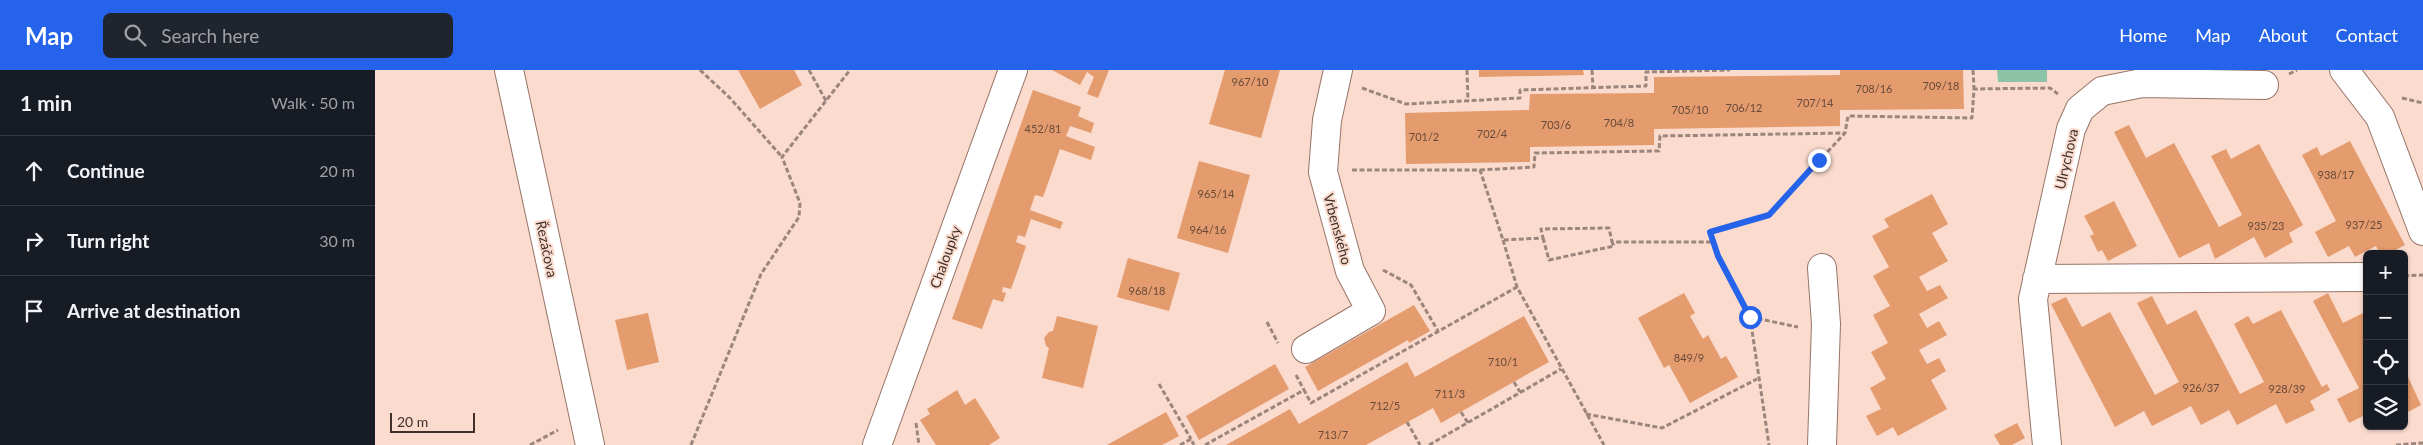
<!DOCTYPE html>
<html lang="en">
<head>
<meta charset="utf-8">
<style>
	body { margin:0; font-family:Lato,sans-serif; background:#20242c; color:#f1f3f6 }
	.controls { position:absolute; right:15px; bottom:15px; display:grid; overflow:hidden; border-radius:8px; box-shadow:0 1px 4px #0004 }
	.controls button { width:45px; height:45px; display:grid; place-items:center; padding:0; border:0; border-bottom:1px solid #363941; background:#171b24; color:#f1f3f6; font:25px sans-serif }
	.scale { position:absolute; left:15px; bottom:12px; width:85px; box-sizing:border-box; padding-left:5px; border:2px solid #3f302a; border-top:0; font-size:14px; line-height:18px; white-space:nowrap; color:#3f302a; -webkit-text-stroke:4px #fadbce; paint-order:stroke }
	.stop { position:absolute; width:15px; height:15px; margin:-11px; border:4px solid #2563eb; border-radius:50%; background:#fff }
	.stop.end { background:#2563eb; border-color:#fff; box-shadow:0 1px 5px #0008 }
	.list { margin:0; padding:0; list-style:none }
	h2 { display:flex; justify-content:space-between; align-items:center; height:65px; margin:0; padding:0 20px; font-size:21px }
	h2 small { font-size:16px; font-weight:400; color:#9ea1a6 }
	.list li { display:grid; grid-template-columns:32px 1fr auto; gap:15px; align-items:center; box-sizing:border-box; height:70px; padding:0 20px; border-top:1px solid #363941 }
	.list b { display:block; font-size:19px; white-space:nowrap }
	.list em { font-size:16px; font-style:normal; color:#9ea1a6 }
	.icon { flex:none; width:28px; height:28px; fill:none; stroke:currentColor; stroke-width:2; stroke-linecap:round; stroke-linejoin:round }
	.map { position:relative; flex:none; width:2048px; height:375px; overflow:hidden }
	header { display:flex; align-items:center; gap:30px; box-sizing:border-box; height:70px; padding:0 25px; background:#2563eb; color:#fff }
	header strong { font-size:24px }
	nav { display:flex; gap:28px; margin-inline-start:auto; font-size:18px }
	.search { width:350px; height:45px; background:#20242c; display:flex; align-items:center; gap:12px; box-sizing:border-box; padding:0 18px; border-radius:8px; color:#9ea1a6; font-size:19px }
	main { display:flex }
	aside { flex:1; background:#171b24 }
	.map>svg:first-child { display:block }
	.green { fill:#8dc4a8 }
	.building { fill:#e49b6d }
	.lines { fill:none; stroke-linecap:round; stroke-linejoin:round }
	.minor-casing { stroke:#977467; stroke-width:30 }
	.path { stroke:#9c857c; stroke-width:3; stroke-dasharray:5 2.5; stroke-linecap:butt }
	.minor { stroke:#fff; stroke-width:28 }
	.route { stroke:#2563eb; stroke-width:6 }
	.labels { text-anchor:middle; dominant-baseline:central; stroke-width:4; stroke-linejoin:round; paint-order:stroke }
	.number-label { font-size:11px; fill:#684b3b }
	.street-label { font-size:14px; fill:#3f302a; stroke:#fadbce }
</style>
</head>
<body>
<header>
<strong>Map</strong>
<div class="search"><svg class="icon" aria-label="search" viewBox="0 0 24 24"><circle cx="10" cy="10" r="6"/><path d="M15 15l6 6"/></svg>Search here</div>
<nav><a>Home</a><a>Map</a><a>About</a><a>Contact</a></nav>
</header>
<main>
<aside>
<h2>1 min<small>Walk · 50 m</small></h2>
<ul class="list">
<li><svg class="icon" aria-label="ahead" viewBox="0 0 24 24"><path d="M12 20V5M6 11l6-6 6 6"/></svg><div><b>Continue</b></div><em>20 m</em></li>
<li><svg class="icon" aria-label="right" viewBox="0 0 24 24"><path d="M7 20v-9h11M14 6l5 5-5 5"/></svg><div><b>Turn right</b></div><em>30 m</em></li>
<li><svg class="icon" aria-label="arrive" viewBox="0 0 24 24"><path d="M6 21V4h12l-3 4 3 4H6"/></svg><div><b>Arrive at destination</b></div></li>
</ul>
</aside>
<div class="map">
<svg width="2048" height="375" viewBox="0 0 2048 375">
	<rect width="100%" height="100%" fill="#fadbce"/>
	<path class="green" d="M1622,0H1672V12H1623Z"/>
	<path class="building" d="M363,0H419L427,15L385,39Z
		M677,0H734L723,28L712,24L719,7L712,2L705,15Z
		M850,0H905L886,68L834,54Z
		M1104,0H1208L1209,5L1104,7Z
		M1465,0H1588L1589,39L1465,40V56L1279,59V75L1155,77V92L1031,94L1030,43L1154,40L1155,24L1279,23V7L1465,5Z
		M658,20L706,37L703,46L719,53L716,63L695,56L691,66L720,77L716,90L685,79L668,127L660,125L655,140L688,152L685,159L656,149L650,167L643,165L641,172L651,176L643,200L636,219L628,217L627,222L631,223L628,232L618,229L607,259L577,249Z
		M1754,55L1771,88L1799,73L1844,157L1867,145L1836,86L1851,79L1856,89L1884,74L1928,155L1914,163L1918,172L1890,188L1879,167L1840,189L1834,173L1804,188L1739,62Z
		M1975,71L2030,175L2013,184H2005L2001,176L1980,187L1974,176L1953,187L1940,162L1961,151L1927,85L1942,77L1946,86Z
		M824,91L875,105L853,183L802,168Z
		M1557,124L1573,154L1557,163L1573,191L1544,207L1552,221L1565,215L1573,228L1544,244L1552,258L1564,251L1572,265L1544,280L1552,294L1564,288L1571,301L1556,310L1572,339L1523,366L1518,357L1502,366L1491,346L1506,339L1495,318L1511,309L1496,282L1513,273L1498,245L1515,236L1498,206L1514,197L1497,166L1514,157L1509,149Z
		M1739,131L1762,176L1733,191L1727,180L1723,182L1715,166L1719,164L1709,146Z
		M753,188L805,203L794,241L742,227Z
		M1309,223L1320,243L1315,246L1328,269L1333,265L1346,289L1351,286L1363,307L1315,333L1294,295L1289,298L1263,248Z
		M1953,223L1968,253L1992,241V344L1974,353L1962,329L1984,318L1938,231Z
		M1777,226L1792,255L1821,240L1865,324L1889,312L1859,254L1873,246L1878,254L1906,240L1947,317L1952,314L1955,320L1935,331L1940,340L1911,354L1901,334L1862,355L1854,340L1826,355L1816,336L1777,356L1769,341L1740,357L1676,234L1691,227L1707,257L1735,242L1780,325L1804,312L1762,233Z
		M1039,235L1055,261L1034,273L1033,270L943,321L930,297Z
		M273,243L284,292L252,300L240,250Z
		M682,246L723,256L708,318L667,308L674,278L671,276L669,268L674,262L678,261Z
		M1149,246L1174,292L1066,353L1058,338L991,375H851L915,339L924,354L1032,292L1040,307Z
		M900,294L914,319L824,370L811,346Z
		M2029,298L2046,335L2029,344Z
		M582,320L590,335L600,328L625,368L614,375H561L545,350L555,344L552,339Z
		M791,342L804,366L787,375H732Z
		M1642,353L1650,368L1637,375H1625L1619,365Z"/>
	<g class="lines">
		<defs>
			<path id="minor" d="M134,0L215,375
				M1969,0L2005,47L2048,161
				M1662,209L1992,207
				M931,279L996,241L975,201L948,102L952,50L963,0
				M502,375L638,0
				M1447,375L1451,254L1447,198
				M1672,375L1658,229L1696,59L1705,39L1727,21L1767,13L1889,15"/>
		</defs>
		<use href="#minor" class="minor-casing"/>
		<path class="path" d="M325,0L355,28L407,87
			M434,0L451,31
			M1092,0L1093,31
			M1217,0L1218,18
			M1598,0L1599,19
			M1914,4L1922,0
			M987,18L1031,34L1145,28V20L1271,16V2L1355,0
			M2027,28L2048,33
			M977,100H1105L1128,170L1168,168L1166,159L1234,158L1237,172H1337L1375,247L1423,257
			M1105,100L1159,97L1160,83L1284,81L1285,66L1469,63
			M1168,168L1174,190L1239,176L1237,172
			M1128,170L1142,217L1229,375
			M1337,172L1335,162L1394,145L1470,63L1473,46L1597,48L1599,19L1675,18L1683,24
			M1008,200L1036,215L1063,261
			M2029,206L2048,205
			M1375,247L1394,375
			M892,252L903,273
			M921,305L929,320
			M1139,312L1145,322
			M784,314L816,369
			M1086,342L1093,353
			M1211,344L1287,358L1382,309
			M1032,352L1045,375
			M541,353L544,375
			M155,375L183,360
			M316,375L386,204L424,147L425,133L407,87L475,0
			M805,375L816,369L819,375
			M830,375L929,320L936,333L1142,217
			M1054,375L1186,299
			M2021,375L2048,373"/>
		<use href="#minor" class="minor"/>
	</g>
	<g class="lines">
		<path class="route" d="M1375,247L1343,186L1335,162L1394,145L1444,90"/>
	</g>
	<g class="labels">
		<g class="number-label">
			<text x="875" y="11">967/10</text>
			<text x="1566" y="15">709/18</text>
			<text x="1499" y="18">708/16</text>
			<text x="1440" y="32">707/14</text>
			<text x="1369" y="37">706/12</text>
			<text x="1315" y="39">705/10</text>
			<text x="1244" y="52">704/8</text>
			<text x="1181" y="54">703/6</text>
			<text x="668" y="58">452/81</text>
			<text x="1117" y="63">702/4</text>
			<text x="1049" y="66">701/2</text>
			<text x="1961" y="104">938/17</text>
			<text x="841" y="123">965/14</text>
			<text x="1989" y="154">937/25</text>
			<text x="1891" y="155">935/23</text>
			<text x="833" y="159">964/16</text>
			<text x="772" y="220">968/18</text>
			<text x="1314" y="287">849/9</text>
			<text x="1128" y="291">710/1</text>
			<text x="1826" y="317">926/37</text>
			<text x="1912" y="318">928/39</text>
			<text x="1075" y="323">711/3</text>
			<text x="1010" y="335">712/5</text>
			<text x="958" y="364">713/7</text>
		</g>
		<g class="street-label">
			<text transform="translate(1691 89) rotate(-77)">Ulrychova</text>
			<text transform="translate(963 159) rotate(75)">Vrbenského</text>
			<text transform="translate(172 179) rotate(78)">Řezáčova</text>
			<text transform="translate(570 187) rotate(-70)">Chaloupky</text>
		</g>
	</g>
</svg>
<div class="controls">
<button>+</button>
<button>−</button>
<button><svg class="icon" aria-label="locate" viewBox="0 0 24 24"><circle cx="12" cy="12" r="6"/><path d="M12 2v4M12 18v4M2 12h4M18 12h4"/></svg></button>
<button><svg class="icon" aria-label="layers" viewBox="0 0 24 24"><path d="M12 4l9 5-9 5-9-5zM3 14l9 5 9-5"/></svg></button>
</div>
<div class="scale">20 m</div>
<div class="stop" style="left:1375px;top:247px"></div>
<div class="stop end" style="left:1444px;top:90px"></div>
</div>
</main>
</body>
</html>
